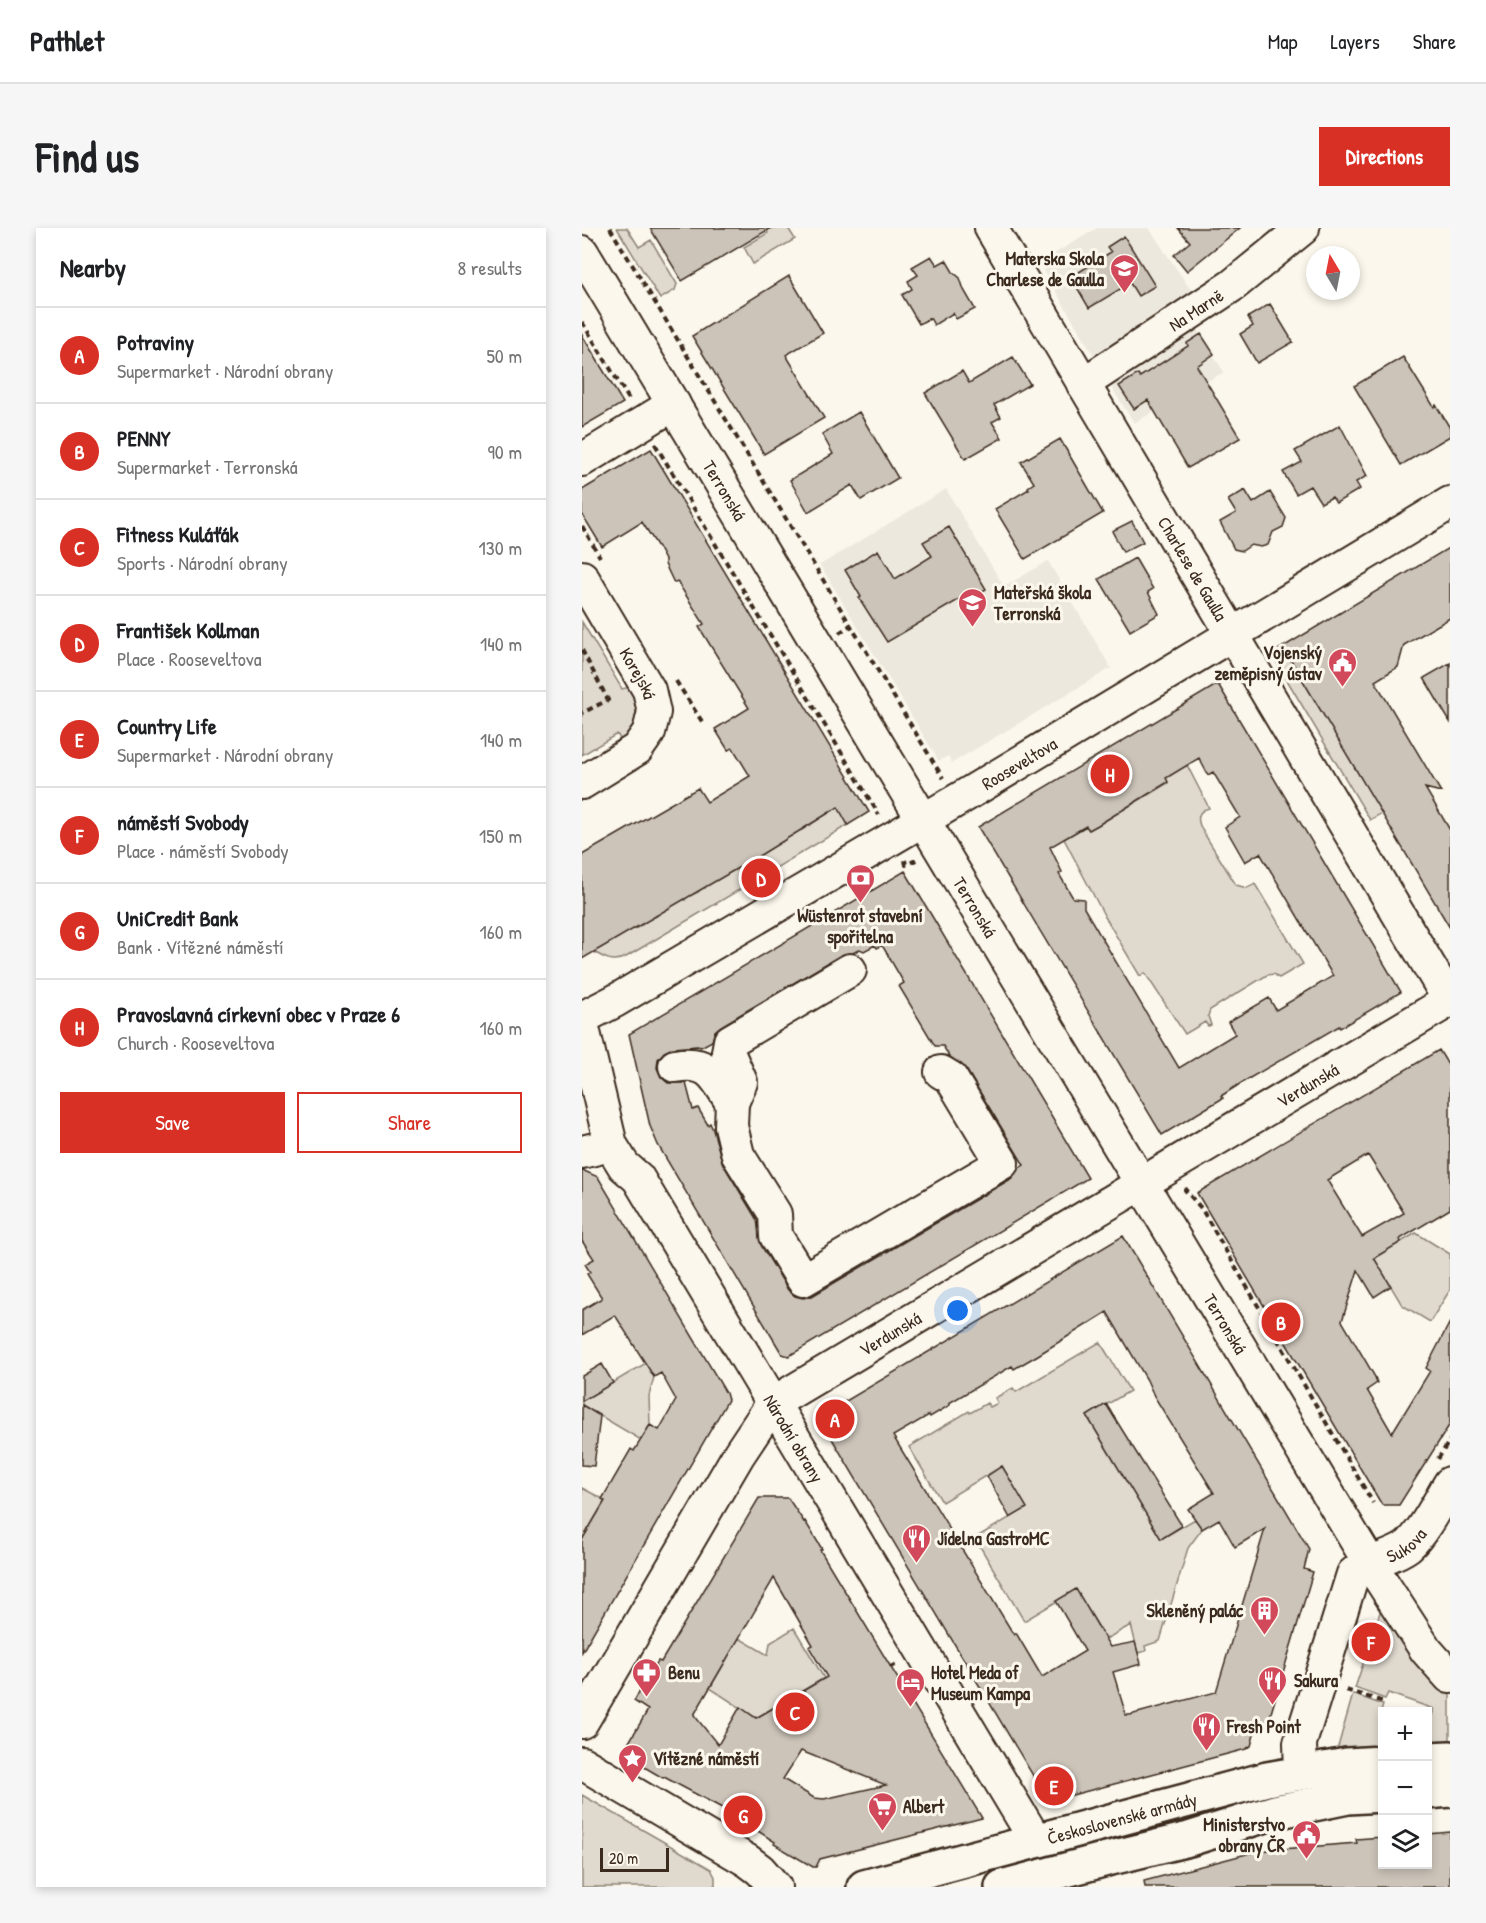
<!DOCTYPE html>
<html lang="en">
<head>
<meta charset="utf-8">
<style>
	body { margin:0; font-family:"Patrick Hand",sans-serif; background:#f6f6f6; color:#202124 }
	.controls { position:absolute; right:18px; bottom:18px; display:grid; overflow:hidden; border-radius:0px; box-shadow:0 3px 9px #0003 }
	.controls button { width:54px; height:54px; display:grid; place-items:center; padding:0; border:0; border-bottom:2px solid #e0e0e0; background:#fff; color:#202124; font:30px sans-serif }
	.compass { position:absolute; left:724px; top:18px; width:54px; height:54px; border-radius:50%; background:#fff; box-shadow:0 3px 9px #0003; rotate:350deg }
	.scale { position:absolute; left:18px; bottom:15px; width:69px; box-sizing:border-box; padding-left:6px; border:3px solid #3b2a1e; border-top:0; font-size:16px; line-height:21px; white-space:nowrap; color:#3b2a1e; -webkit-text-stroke:4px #fbf7ec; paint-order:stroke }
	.you { position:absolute; left:376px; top:1083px; width:21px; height:21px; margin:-15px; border:4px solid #fff; border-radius:50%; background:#1a73e8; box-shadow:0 0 0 9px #1a73e833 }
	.badge { display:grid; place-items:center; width:39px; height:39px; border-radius:50%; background:#d93025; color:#fff; font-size:20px; font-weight:700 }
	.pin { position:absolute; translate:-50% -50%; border:3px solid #fff; box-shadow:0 2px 6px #0006 }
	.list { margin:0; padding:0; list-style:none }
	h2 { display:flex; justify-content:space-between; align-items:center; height:78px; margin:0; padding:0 24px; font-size:26px }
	h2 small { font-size:20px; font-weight:400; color:#757577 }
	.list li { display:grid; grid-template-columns:39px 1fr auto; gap:18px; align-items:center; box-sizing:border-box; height:96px; padding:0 24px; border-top:2px solid #e0e0e0 }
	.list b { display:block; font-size:22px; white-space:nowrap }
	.list p { margin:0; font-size:20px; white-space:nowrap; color:#757577 }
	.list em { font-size:20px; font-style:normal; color:#757577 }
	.actions { display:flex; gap:12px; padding:18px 24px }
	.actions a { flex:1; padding:14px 0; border:2px solid #d93025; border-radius:0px; text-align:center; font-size:21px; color:#d93025 }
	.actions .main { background:#d93025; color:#fff }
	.icon { flex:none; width:33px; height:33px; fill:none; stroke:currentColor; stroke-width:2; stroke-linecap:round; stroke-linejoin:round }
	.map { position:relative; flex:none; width:868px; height:1659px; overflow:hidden; border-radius:0px }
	header { display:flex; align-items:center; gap:36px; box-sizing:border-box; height:84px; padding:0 30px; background:#fff; border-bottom:2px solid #e0e0e0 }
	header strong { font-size:28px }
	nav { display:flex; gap:33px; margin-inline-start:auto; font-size:21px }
	.intro { display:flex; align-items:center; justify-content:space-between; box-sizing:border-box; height:144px; padding:0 36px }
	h1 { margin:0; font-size:42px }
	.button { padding:15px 27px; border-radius:0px; background:#d93025; color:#fff; font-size:21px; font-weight:700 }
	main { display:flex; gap:36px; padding:0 36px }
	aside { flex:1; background:#fff; border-radius:0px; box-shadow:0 3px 9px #0003 }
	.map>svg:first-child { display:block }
	.built { fill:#ede8dd }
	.green { fill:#dfd9ce; stroke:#8d8276; stroke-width:1.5 }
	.building { fill:#ccc4b9; stroke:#3b2a1e; stroke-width:1.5; fill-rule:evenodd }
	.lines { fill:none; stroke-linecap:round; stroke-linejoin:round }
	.minor-casing { stroke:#3b2a1e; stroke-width:36 }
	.major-casing { stroke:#3b2a1e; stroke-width:38 }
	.path { stroke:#3b2a1e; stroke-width:4; stroke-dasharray:6 4.5; stroke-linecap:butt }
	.minor { stroke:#fbf7ec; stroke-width:32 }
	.major { stroke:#fbf7ec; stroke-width:33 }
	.labels { text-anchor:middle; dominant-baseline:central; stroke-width:6; stroke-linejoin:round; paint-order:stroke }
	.poi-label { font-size:18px; font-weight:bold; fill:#3b2a1e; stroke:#fbf7ec; text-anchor:start }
	.street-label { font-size:18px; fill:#3b2a1e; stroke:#fbf7ec }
</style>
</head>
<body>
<header>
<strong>Pathlet</strong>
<nav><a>Map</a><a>Layers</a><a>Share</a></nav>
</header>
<div class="intro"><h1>Find us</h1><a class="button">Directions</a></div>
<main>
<aside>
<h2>Nearby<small>8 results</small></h2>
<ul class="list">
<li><span class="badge">A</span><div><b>Potraviny</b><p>Supermarket · Národní obrany</p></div><em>50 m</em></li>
<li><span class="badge">B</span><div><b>PENNY</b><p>Supermarket · Terronská</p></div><em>90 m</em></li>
<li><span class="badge">C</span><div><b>Fitness Kuláťák</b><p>Sports · Národní obrany</p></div><em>130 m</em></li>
<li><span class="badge">D</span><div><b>František Kollman</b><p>Place · Rooseveltova</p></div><em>140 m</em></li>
<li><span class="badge">E</span><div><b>Country Life</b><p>Supermarket · Národní obrany</p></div><em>140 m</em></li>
<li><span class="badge">F</span><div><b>náměstí Svobody</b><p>Place · náměstí Svobody</p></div><em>150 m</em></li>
<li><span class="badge">G</span><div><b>UniCredit Bank</b><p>Bank · Vítězné náměstí</p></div><em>160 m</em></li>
<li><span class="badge">H</span><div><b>Pravoslavná církevní obec v Praze 6</b><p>Church · Rooseveltova</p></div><em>160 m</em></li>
</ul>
<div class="actions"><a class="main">Save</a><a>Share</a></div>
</aside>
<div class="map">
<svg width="868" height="1659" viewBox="0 0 868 1659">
	<rect width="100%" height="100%" fill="#fbf7ec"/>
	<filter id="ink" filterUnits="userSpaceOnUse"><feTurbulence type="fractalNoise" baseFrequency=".0167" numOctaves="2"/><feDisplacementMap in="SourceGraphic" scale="12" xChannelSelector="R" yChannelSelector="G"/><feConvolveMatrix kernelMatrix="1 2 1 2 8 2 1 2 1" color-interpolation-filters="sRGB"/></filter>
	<g filter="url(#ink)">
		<path class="built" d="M515,0H567L613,68L515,129L511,126L457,35Z
			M615,102L642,144L552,195L528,157Z
			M364,261L422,359L466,333L529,440L370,535L366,528L357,533L238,337Z"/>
		<path class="green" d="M35,0H45L57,19L69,12L95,56L93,62L78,71Z
			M184,0H206L213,11L171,36L162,19L186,5Z
			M0,394L40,461L48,459C58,478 55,499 40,514L35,506L0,527Z
			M701,419L800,585L788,592L689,425Z
			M605,537L627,580C614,583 615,592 620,602L654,657L665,660L673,656L721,736L697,750L692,746L685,747L628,782L626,788L629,797L626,798L623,794L603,806L563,745L558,748L523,689L482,611L504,598L507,602L516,597L586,555L584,550Z
			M256,579L266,597L44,729C31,735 24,731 12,724L52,700H55L59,696L60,697L66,692L75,688V687L100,671L103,672L102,670L116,664L121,659L123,660V658L172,631L198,613L200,614V612L214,605V604L220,602Z
			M834,1005L868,1026V1062L848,1094L820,1077L792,1030Z
			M518,1114L548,1163L505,1188L579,1311L613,1291L620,1301L606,1320L578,1413L563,1418L564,1423L556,1425L549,1397L524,1411L494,1362L442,1393L393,1310L444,1280L420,1238L360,1274L327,1219L387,1183L388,1185L405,1175L408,1179L416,1175L413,1170L431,1160L434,1164Z
			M64,1135L72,1149L67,1168L68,1197L59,1212L0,1177V1173Z
			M0,1260L23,1272L0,1312Z
			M800,1378L852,1453L868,1467V1517L846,1518V1500L852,1481L806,1465L803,1471L773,1460Z
			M212,1400L242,1450L174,1490L128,1460L157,1410L186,1427L188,1415Z
			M771,1466L801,1477L799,1484L800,1485V1522L754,1526Z
			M0,1567L129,1641L133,1649V1657L129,1659H0Z"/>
		<path class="building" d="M68,0H189L100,53Z
			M596,0H658L605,43L592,27L608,14Z
			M542,8L573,58L556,68L548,55L507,80L489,49L529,24L525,19Z
			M349,28L355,37L364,32L371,44L378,50L382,62L393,81L374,91L371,85L352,97L348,90L337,96L320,67L330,61L326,53L336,47L330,39Z
			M207,48L241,105L204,127L242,190L182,226L110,108Z
			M688,76L711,114L675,135L658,106L671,98L666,89Z
			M619,106L632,126L615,138L658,210L606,240L566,172L552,181L537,158L556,146L558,149L606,118L605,115Z
			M0,107L41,175L0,199Z
			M431,129L448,156L412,177L419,189L410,194L420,210L383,231L343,165L380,143L387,155Z
			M821,129L852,179L854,177L868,200V208L819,237L772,158Z
			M277,184L316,250L279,272L270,257L226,284L208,252L251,226L240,206Z
			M758,197L785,248L774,254L778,261L754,275L750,269L739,275L728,258L714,266L701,244L720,234L713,223Z
			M478,211L521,285L443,331L413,281L447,261L446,259L452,255L439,234Z
			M69,221L287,584L266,597L256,579L180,626L0,731V627L116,560L125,574L168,548L151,520L146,522L133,501L167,480L117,399L122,396L95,353L92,355L83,336V332L76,319L60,294L20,319L0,286V262Z
			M663,262L671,275L688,264L704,290L701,299L691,304L686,317L679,319L669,317L660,323L652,321L638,294L654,285L646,272Z
			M550,293L561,314L541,324L530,303Z
			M367,299L404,361L381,375L378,371L305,414L277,370L279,369L263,342L296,322L313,351L350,328L341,314Z
			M868,319V390L822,417L816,439L793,453L859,564L843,560L868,602V700L701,419Z
			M553,330L571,361L566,364L577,386L548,403L517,351Z
			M868,435V494L842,450Z
			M636,456L819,764L758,800L757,798L661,854L639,868L641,870L580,907L396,599ZM617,530L626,547L631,544L658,589L643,599L663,634L678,625L751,748L694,782L687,770L646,794L653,806L597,840L502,680V671L491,670L477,646L480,644L468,619L504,598L507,602L516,597L586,554L584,550Z
			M323,643L506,950L207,1128L200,1126L76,917L68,898L47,806ZM293,717L295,720L300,717L322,755L317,758L353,818H361L367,828L384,841L442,937L437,940L429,951L230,1068L221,1070L213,1068L206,1062L179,1017L175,992L141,936L131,902L128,895L126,897L116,880L111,882L104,855H86L79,849L75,840L76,831L82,824L91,820L115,818L119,819L130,813L133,803L139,798L259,727L271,725L278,721L282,723Z
			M857,822L868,840V981L818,1011L819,1014L792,1030L809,1058L792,1069L776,1042L760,1093L793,1149L795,1155L785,1162L810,1205L848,1143L844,1140L868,1094V1196L817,1277H800L615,965ZM786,927L822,985L780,1009L745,952Z
			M0,942L16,949L144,1165L146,1172L0,1424V1312L23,1273L20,1271L49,1221L52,1223L68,1197L77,1202L94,1172L79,1145L72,1149L33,1087L0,1107V1082L20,1070L5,1046L8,1044L3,1036L12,1031L0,1013Z
			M541,1008L727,1321L722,1341L731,1344L686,1495L676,1492L669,1518L664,1521L536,1555L475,1571L466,1570L462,1566L237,1189ZM525,1084L565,1152L572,1168L632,1265L606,1281L620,1301L637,1291L653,1319L683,1301L634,1464L548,1487H544L531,1444L559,1436L553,1414L528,1419L494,1361L474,1373L503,1423L460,1449L434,1405L432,1407L311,1208L347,1187L348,1189L368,1177L367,1175L430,1138L432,1141L456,1127Z
			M20,1136L31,1155L0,1173V1148Z
			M524,1176L600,1298L579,1311L505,1188Z
			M0,1177L18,1188L12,1238L0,1237Z
			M420,1238L445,1280L428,1290L405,1248Z
			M177,1270H206L222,1294L223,1293L240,1321L238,1322L400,1590L238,1631L234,1639H231L192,1616L193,1614L140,1580L82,1549L81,1550L40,1526L66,1482L52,1473L76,1433L79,1434ZM192,1350L231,1417L227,1419L245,1449L174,1490L158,1479L136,1517L112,1487ZM219,1523L304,1557L242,1571L232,1570L201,1551Z
			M868,1604V1659H563L562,1653L676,1623L775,1615L774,1611L801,1609V1636H846V1606Z"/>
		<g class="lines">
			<defs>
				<g id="minor">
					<path id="s1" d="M409,0L868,773"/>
					<path id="s2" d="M0,24L787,1334L844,1422L868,1449"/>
					<path id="s3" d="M501,156L651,57L721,0"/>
					<path d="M0,232L92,176"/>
					<path id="s4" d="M0,349L67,462L72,484L67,504L55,521L0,555"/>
					<path d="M268,742L148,813L146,824L159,854L150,875L149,898L156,927L193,986L194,1008L221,1052L420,935L369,850L359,844"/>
					<path id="s5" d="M0,790L33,773L389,564L868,275"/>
					<path id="s6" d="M0,796L29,917L42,938L56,950L454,1613"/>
					<path d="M93,838C128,832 133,849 150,875"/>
					<path d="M0,924L29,917"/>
					<path id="s7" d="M0,1494L157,1226L191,1175L868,772"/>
					<path d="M0,1535L166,1633L178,1642L193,1659"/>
					<path id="s8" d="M719,1544L718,1515L771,1346C787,1331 809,1331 826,1318C842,1304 857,1273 868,1255"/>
				</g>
				<g id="major">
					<path d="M846,1531L868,1530"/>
					<path d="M846,1564L868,1562"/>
					<path id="s9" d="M282,1659L685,1551L765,1537L800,1535"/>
					<path d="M420,1659L525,1631L607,1611L693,1584L766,1569L800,1567"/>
				</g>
			</defs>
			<use href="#minor" class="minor-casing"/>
			<use href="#major" class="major-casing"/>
			<path class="path" d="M28,0L361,550
				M0,94L48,173
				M73,216L297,587
				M0,298L18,329
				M257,405L269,397
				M0,422L26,472L0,485
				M94,453L121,495
				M323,632L324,637L336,631
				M606,961L603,962L619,980L791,1275
				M856,1231L868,1212
				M308,1439L315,1436
				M764,1462L802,1474"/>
			<use href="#minor" class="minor"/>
			<use href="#major" class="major"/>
		</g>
	</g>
	<defs>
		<symbol id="school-pin" viewBox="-11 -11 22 30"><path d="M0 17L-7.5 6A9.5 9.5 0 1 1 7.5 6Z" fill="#d1495b" stroke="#fbf7ec"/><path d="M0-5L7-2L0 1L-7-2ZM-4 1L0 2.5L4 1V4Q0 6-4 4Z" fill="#fff"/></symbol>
		<symbol id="civic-pin" viewBox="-11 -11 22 30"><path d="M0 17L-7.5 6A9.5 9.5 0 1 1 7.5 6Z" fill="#d1495b" stroke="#fbf7ec"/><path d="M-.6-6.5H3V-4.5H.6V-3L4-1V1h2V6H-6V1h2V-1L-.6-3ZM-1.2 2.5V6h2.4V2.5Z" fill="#fff"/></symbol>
		<symbol id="bank-pin" viewBox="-11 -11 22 30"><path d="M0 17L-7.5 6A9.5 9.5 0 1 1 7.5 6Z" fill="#d1495b" stroke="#fbf7ec"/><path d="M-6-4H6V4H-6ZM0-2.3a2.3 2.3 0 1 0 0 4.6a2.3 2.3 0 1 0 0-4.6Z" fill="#fff"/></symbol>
		<symbol id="restaurant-pin" viewBox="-11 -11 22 30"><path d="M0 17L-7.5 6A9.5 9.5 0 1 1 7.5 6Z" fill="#d1495b" stroke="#fbf7ec"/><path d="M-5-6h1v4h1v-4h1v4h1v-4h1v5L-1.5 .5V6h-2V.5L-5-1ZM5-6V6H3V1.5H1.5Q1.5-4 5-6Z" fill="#fff"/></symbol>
		<symbol id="building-pin" viewBox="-11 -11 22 30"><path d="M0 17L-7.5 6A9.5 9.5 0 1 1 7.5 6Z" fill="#d1495b" stroke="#fbf7ec"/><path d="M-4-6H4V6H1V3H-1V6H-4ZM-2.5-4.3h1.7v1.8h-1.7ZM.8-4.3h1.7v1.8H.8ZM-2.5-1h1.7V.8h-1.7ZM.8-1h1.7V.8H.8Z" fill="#fff"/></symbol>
		<symbol id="pharmacy-pin" viewBox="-11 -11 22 30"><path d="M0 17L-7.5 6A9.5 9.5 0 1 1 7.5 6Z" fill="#d1495b" stroke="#fbf7ec"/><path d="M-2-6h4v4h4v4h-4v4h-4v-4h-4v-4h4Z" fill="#fff"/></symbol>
		<symbol id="hotel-pin" viewBox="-11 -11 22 30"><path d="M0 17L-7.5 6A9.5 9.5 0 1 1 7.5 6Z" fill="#d1495b" stroke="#fbf7ec"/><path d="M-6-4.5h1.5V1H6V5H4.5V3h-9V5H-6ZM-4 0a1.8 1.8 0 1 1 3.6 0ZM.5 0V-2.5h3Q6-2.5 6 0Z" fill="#fff"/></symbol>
		<symbol id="sight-pin" viewBox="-11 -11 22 30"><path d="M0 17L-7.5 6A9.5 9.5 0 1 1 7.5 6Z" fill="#d1495b" stroke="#fbf7ec"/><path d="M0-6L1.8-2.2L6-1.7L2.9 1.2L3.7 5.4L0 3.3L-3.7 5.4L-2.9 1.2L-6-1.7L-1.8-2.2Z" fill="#fff"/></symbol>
		<symbol id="supermarket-pin" viewBox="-11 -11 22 30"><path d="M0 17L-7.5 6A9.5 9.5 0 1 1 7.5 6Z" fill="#d1495b" stroke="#fbf7ec"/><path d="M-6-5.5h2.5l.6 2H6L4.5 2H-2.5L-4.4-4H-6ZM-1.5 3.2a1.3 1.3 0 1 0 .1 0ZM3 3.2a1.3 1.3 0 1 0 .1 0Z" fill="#fff"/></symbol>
	</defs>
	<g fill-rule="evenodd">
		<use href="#school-pin" x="526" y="24" width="33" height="45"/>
		<use href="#school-pin" x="374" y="358" width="33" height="45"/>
		<use href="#civic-pin" x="744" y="418" width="33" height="45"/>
		<use href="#bank-pin" x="262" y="634" width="33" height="45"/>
		<use href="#restaurant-pin" x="318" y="1294" width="33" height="45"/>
		<use href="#building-pin" x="666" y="1366" width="33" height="45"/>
		<use href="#pharmacy-pin" x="48" y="1428" width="33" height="45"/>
		<use href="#restaurant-pin" x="674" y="1436" width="33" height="45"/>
		<use href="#hotel-pin" x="312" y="1438" width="33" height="45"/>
		<use href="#restaurant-pin" x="608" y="1482" width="33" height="45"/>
		<use href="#sight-pin" x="34" y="1514" width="33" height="45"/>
		<use href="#supermarket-pin" x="284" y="1562" width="33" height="45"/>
		<use href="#civic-pin" x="708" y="1590" width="33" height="45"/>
	</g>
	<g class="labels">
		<g class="poi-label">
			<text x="522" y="30" text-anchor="end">Materska Skola<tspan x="522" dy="21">Charlese de Gaulla</tspan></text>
			<text x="412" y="364">Mateřská škola<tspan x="412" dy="21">Terronská</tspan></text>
			<text x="740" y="424" text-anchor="end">Vojenský<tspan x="740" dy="21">zeměpisný ústav</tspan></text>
			<text x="278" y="687" text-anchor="middle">Wüstenrot stavební<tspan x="278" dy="21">spořitelna</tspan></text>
			<text x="355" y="1310">Jídelna GastroMC</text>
			<text x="661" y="1382" text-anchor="end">Skleněný palác</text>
			<text x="86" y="1444">Benu</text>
			<text x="349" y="1444">Hotel Meda of<tspan x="349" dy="21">Museum Kampa</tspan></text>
			<text x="712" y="1452">Sakura</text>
			<text x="645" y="1498">Fresh Point</text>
			<text x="71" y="1530">Vítězné náměstí</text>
			<text x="321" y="1578">Albert</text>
			<text x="703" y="1596" text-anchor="end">Ministerstvo<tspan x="703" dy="21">obrany ČR</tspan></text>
		</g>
		<g class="street-label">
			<text stroke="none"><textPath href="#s3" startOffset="135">Na Marně</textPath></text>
			<text stroke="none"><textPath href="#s2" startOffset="278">Terronská</textPath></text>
			<text stroke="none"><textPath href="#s1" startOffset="396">Charlese de Gaulla</textPath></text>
			<text stroke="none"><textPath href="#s4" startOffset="112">Korejská</textPath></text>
			<text stroke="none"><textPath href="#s5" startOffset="506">Rooseveltova</textPath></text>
			<text stroke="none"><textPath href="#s2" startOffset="764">Terronská</textPath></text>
			<text stroke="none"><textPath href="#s7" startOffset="994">Verdunská</textPath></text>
			<text stroke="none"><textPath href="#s2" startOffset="1250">Terronská</textPath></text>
			<text stroke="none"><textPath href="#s7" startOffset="508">Verdunská</textPath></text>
			<text stroke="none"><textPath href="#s6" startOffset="471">Národní obrany</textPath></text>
			<text stroke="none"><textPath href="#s8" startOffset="267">Sukova</textPath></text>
			<text stroke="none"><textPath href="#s9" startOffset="267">Československé armády</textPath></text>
		</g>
	</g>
</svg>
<div class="controls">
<button>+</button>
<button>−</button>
<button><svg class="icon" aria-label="layers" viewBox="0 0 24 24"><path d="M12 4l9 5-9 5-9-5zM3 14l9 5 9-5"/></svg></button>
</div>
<svg class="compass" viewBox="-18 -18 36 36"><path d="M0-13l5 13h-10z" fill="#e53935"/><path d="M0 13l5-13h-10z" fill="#757577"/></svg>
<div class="scale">20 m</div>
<div class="you"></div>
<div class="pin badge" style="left:253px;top:1191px">A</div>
<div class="pin badge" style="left:699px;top:1094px">B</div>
<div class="pin badge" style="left:213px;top:1484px">C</div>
<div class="pin badge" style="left:179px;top:650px">D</div>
<div class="pin badge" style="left:472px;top:1558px">E</div>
<div class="pin badge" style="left:789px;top:1414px">F</div>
<div class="pin badge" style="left:161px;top:1587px">G</div>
<div class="pin badge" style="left:528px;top:546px">H</div>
</div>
</main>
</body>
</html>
